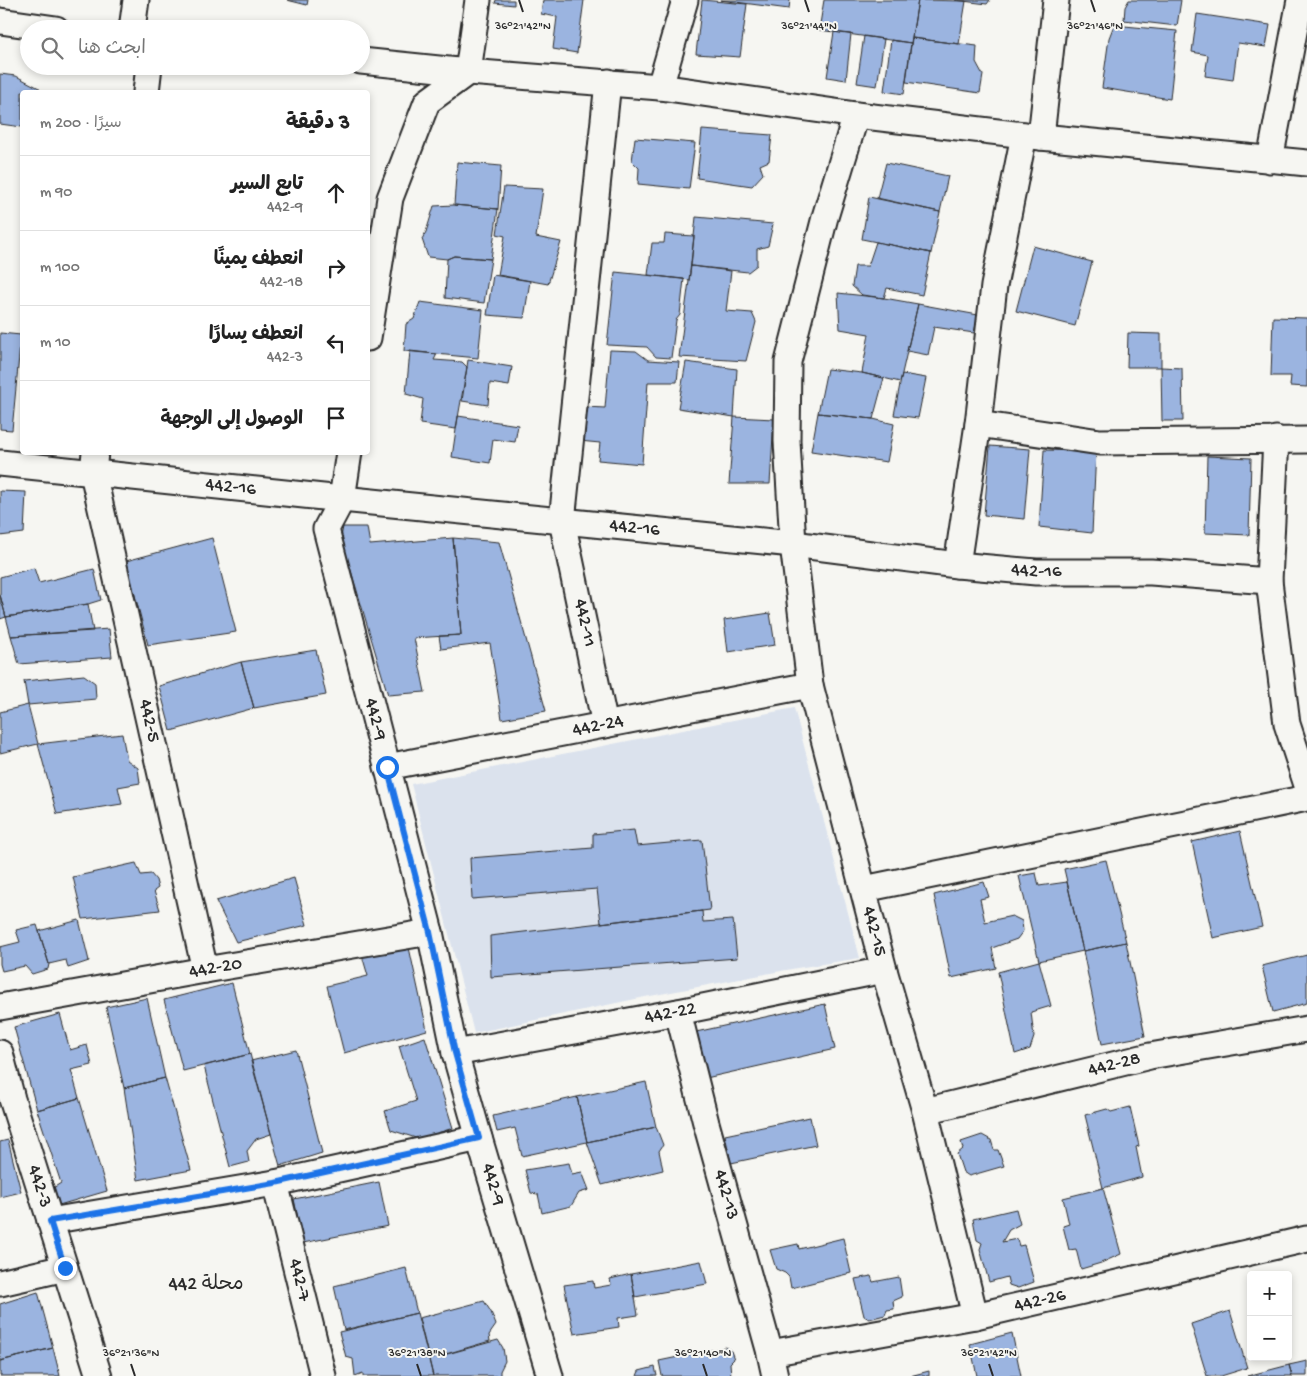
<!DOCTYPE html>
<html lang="ar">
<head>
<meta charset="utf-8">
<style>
	body { margin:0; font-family:"Gochi Hand","Playpen Sans Arabic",sans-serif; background:#f6f6f6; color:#222; direction:rtl }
	.controls { position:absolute; right:15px; bottom:15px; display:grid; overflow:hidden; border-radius:5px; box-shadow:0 2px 8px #0003 }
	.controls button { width:45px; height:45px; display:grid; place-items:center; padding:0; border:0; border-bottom:1px solid #e0e0e0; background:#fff; color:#222; font:25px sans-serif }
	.stop { position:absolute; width:15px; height:15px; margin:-11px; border:4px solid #1a73e8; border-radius:50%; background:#fff }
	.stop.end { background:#1a73e8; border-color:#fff; box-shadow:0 1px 5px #0008 }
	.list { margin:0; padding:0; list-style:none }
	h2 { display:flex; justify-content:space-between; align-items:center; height:65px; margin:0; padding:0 20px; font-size:21px }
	h2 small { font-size:16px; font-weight:400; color:#767676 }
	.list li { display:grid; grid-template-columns:32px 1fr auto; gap:15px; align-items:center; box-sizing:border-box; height:75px; padding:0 20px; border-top:1px solid #e0e0e0 }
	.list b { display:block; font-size:19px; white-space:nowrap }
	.list p { margin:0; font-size:16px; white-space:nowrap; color:#767676 }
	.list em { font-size:16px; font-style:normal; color:#767676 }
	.icon { flex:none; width:28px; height:28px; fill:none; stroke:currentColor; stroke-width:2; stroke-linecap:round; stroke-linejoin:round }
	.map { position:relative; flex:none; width:1307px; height:1376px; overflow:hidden; direction:ltr }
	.search { position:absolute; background:#fff; box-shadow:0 2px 8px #0003; left:20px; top:20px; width:350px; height:55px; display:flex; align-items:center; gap:12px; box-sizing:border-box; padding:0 18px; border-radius:28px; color:#767676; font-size:19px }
	.panel { position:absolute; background:#fff; box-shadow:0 2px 8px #0003; left:20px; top:90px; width:350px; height:365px; border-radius:5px; direction:rtl }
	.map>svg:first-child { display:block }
	.built { fill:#dbe2ed }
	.building { fill:#9bb4e0; stroke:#2b2b2b }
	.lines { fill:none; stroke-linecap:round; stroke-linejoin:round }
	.minor-casing { stroke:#2b2b2b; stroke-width:29 }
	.minor { stroke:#f6f6f2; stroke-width:25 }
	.route { stroke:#1a73e8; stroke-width:6 }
	.ticks { fill:none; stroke:#2b2b2b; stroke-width:2 }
	.labels { text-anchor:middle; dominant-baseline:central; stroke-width:4; stroke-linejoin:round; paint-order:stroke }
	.street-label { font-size:19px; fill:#2b2b2b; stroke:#f6f6f2 }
	.neighbourhood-label { font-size:20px; fill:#2b2b2b; stroke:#f6f6f2 }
	.ticks-label { font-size:12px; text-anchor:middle; fill:#2b2b2b; stroke:#f6f6f2; stroke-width:4; stroke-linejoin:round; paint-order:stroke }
</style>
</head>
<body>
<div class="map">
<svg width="1307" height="1376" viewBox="0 0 1307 1376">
	<rect width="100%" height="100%" fill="#f6f6f2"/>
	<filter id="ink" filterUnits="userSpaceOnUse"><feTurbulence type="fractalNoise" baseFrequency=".02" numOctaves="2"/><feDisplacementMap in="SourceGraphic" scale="10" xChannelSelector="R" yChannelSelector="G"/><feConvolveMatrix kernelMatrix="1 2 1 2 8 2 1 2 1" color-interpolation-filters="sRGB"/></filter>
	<g filter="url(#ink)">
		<path class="built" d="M794,708L860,958L797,968L645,997L474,1033L411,784Z"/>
		<path class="building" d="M287,0H308L307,5Z
			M496,0H514V5L495,3Z
			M543,0H584L577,53L553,49L557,17L541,14Z
			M702,0L747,4L740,57L696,54Z
			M720,0H790L789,9Z
			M824,0H918L911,43L819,30Z
			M918,0L966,1L959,44L912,38Z
			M955,0H990L987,4Z
			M1129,0H1181L1177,26L1124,20L1125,7Z
			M1197,14L1270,25L1266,47L1238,43L1233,80L1205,76L1208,55L1192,52Z
			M1114,25L1177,31L1170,99L1102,88L1109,38Z
			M834,32L851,34L846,80L827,77Z
			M864,36L884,39L877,86L857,83Z
			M912,38L977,46L976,62L983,75L980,93L906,82Z
			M891,40L911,43L904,94L884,91Z
			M0,74L16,76L39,88V92H22V127L0,124Z
			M702,130L772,135L769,161L760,165L763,174L752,186L697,178Z
			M635,138L695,143L689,189L638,184L639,168L632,161Z
			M457,162L501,166L498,209L454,205Z
			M886,163L948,176L940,212L877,198Z
			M504,187L543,189L536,237L561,242L548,284L498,275L505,236L497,234Z
			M869,197L940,212L931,253L862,239Z
			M454,205L498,209L491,259L454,256L447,259L428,257L422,239L426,232L434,206Z
			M696,217L773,224L768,246L757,249V265L748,272L691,266Z
			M665,234L694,236L689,280L648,275L652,243H664Z
			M876,242L931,253L922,295L887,288L884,298L862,295L852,286L855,266H868Z
			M1033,246L1092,262L1075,326L1016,311Z
			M454,256L491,259L484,303L445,298L447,259Z
			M691,266L731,271L726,311L752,313L756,322L746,361L679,357Z
			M615,272L684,279L680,315L676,320L671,358L656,357L647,347L607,345Z
			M493,275L530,281L524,318L487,315Z
			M838,293L884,298L918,304L900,382L862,373L869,334L840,329Z
			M420,302L483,310L478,358L404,351L406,324L414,319Z
			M918,304L978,315L974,333L934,327L928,355L907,351Z
			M1273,317L1307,318V387L1290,386L1291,376H1271Z
			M0,333L21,335L12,430L0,429Z
			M1128,333L1161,334V367H1127Z
			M610,350L636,351L648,360L679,362L677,382H648L642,464L598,460L600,443L579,441L585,407L605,408Z
			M410,351L437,354L434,360L462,362L467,367L456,429L420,424L423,399L406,394Z
			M468,360L512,367L509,386L490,383L488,405L462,401Z
			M686,362L737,369L734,417L678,408Z
			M1161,367L1182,368L1183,421H1162Z
			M827,369L862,373L884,378L873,419L818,413Z
			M902,374L926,378L918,418L894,415Z
			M818,413L873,419L894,424L887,462L811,451Z
			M458,416L518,425L515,442L493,439L490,463L452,457Z
			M734,417L774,419L770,484H729Z
			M990,446L1030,449L1024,519L984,515Z
			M1044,450L1096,451L1092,533L1039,527Z
			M1207,456L1251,458L1249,535L1205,533Z
			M0,491L26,492L24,533L0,536Z
			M343,527H367L370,545L453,538L461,635L414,638L425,692L388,695L341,537Z
			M212,538L236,632L148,645L126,561Z
			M453,538L499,542L546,711L502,719L490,643L441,649L439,636L461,635Z
			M34,568L39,583L94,569L101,600L88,604L6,617L0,595V577Z
			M0,595L6,617L0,619Z
			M88,604L93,631L11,636L6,617Z
			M770,613L775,645L728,652L724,620Z
			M109,629L112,657L19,664L11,636Z
			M316,650L326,695L254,708L241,662Z
			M241,662L254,708L171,731L159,686Z
			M84,675L95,683L96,699L28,705L24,681Z
			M28,705L38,744L0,753V712Z
			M122,734L127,760L138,768L140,783L118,787L122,804L57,814L38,744Z
			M634,830L637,846L702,840L710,910L601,923L597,889L472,899L470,858L593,848V834Z
			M1240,831L1262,927L1213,938L1192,842Z
			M1106,860L1126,942L1083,951L1064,869Z
			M136,863L141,875L151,874L156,880L158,888L154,891L160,910L83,919L73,877Z
			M1036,873L1039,886L1067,882L1083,951L1039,961L1019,876Z
			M294,878L307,925L236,942L216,901Z
			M984,882L989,897L980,899L985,922L1012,916L1022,921L1023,931L1017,939L992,948L996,968L951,978L934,895Z
			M702,911L703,922L733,920L737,958L491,977L490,936Z
			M79,920L89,961L68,968L66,960L49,964L39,931Z
			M37,925L49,964L48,969L32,974L25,966L2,971L0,964V947L20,942L16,930Z
			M1126,942L1145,1036L1102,1044L1083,951Z
			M408,943L427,1030L344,1053L327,986L368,976L361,952Z
			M1307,955V1003L1273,1012L1262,966Z
			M1039,961L1051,1006L1031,1012L1034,1037L1030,1049L1015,1054L998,972Z
			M232,983L250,1054L183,1071L164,1000Z
			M147,998L165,1078L124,1088L106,1007Z
			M825,1004L835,1049L706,1078L696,1032Z
			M60,1014L70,1050L87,1045L92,1065L71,1070L79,1098L37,1110L14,1027Z
			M425,1037L453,1128L419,1139L391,1130L385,1111L416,1101L399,1046Z
			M296,1050L322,1153L280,1166L251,1061Z
			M250,1054L271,1134L256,1139L247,1151L249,1162L230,1167L204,1066Z
			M165,1078L191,1170L138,1180L124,1088Z
			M646,1082L656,1127L587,1142L577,1097Z
			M577,1097L587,1142L522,1156L515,1128L497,1132L493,1116Z
			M79,1098L107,1191L59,1205L53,1188L61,1183L37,1110Z
			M1130,1107L1139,1146L1136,1147L1142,1177L1103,1188L1085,1115L1107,1109L1111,1112Z
			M810,1117L816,1145L731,1163L725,1135Z
			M656,1127L663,1145L659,1151L663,1170L602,1185L587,1142Z
			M982,1135L991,1140L994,1150H998L1004,1166L969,1176L963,1172L957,1154L963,1149L961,1142Z
			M8,1140L21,1192L0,1197V1142Z
			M569,1163L572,1174L582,1172L589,1190L579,1193L571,1206L542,1213L538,1194L531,1193L525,1170Z
			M379,1182L388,1226L303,1243L294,1199Z
			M1103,1188L1121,1254L1101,1263L1081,1269L1076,1249L1069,1250L1063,1226L1069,1224L1063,1198Z
			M1016,1209L1020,1224L1009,1230L1002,1242L1017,1239L1019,1246L1024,1245L1034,1282L1018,1288L1009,1285L1007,1277L989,1282L980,1249L982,1243L977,1240L973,1219Z
			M843,1238L851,1273L791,1288L789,1277L785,1273L776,1269L770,1250L798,1244L799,1249Z
			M701,1261L707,1284L635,1297L631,1274Z
			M406,1268L417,1313L344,1330L334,1286Z
			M631,1274L638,1315L618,1318L619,1327L574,1334L564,1285L593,1281L594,1288L611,1285L610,1279Z
			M871,1276L873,1282L899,1277L902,1297L893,1301L894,1309L887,1310L885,1315L869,1319L864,1316L855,1279Z
			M38,1292L53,1348L0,1361V1304Z
			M484,1301L491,1312L496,1325L489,1335L490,1341L429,1359L419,1318Z
			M1230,1311L1247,1368L1221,1376H1207L1191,1324Z
			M417,1313L433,1376H363V1373L355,1376L353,1359L346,1357L339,1332Z
			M1012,1333L1021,1376H977L970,1344Z
			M498,1340L503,1348L505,1361L500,1371V1376H433L429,1359Z
			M726,1347L731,1351L734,1359L730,1363L731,1376H662L659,1361Z
			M53,1348L60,1376H0V1361Z
			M1307,1361V1376H1292L1289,1365Z
			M1289,1365L1292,1376H1247Z
			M655,1367L657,1376H637L639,1371Z
			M929,1371V1376H910Z"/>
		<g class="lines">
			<defs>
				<g id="minor">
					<path d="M0,21L56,29"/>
					<path d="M132,29L136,0"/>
					<path d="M361,61L468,72L660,87L856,115L1041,137L1307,163"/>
					<path d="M660,87L685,0"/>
					<path d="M146,92L149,66"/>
					<path id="s1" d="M856,115L825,217L788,362L787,441L793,544L810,685L884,970L925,1111L975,1316"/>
					<path d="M1041,137L1056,0"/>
					<path d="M1270,160L1300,0"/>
					<path d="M368,338L390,198L427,102L468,72L478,0"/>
					<path d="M978,424L1100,442L1307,440"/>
					<path d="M1276,439L1269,581L1287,724L1307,785"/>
					<path id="s2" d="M95,452L93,473L205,970"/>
					<path id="s3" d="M349,452L342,499L326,529L430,932L455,1053L479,1138L550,1376"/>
					<path id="s4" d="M0,463L342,499L793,544L957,565L1036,572H1151L1269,581"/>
					<path d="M957,565L978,424L994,286L1024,135"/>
					<path d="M605,725L562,521L608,82"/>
					<path id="s5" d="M387,767L810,685"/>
					<path d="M864,889L1307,798"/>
					<path id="s6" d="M0,1007L205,970L430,932"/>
					<path id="s7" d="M678,1012L706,1123L770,1353L775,1376"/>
					<path id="s8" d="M0,1053L12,1099L99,1376"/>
					<path id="s9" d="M455,1053L678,1012L884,970"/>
					<path id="s10" d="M925,1111L1150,1056L1307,1029"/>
					<path id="s11" d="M275,1183L323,1376"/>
					<path d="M50,1221L275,1183L479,1138"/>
					<path d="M0,1283L65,1268"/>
					<path id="s12" d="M770,1353L975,1316L1307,1239"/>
				</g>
			</defs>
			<use href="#minor" class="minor-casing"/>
			<use href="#minor" class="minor"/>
		</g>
	</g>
	<g class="lines" filter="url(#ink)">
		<path class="route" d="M65,1268L50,1221L275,1183L479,1138L455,1053L430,932L387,767"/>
	</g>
	<path class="ticks" d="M519,0L523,12M805,0L809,12M1091,0L1095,12M131,1364L135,1376M417,1364L421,1376M703,1364L707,1376M989,1364L993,1376"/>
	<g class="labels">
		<g class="street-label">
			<text stroke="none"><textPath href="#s4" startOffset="232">442-16</textPath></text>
			<text stroke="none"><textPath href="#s4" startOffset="638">442-16</textPath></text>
			<text stroke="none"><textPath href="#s4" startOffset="1042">442-16</textPath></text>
			<text transform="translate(584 623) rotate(78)">442-11</text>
			<text stroke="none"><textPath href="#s3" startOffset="278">442-9</textPath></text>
			<text stroke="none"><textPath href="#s2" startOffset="275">442-5</textPath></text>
			<text stroke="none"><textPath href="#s5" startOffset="215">442-24</textPath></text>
			<text stroke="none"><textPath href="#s1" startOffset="835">442-15</textPath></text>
			<text stroke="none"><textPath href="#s6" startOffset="219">442-20</textPath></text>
			<text stroke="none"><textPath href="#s9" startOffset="219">442-22</textPath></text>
			<text stroke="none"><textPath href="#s10" startOffset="195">442-28</textPath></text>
			<text stroke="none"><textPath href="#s3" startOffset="758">442-9</textPath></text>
			<text stroke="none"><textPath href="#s8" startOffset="139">442-3</textPath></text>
			<text stroke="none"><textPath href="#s7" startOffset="189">442-13</textPath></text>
			<text stroke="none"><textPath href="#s11" startOffset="100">442-7</textPath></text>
			<text stroke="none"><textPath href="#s12" startOffset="275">442-26</textPath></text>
		</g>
		<g class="neighbourhood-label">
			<text x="206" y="1285">محلة 442</text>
		</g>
	</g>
	<g class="ticks-label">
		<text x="523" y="29">36°21'42"N</text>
		<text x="809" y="29">36°21'44"N</text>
		<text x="1095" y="29">36°21'46"N</text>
		<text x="131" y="1356">36°21'36"N</text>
		<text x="417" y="1356">36°21'38"N</text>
		<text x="703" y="1356">36°21'40"N</text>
		<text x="989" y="1356">36°21'42"N</text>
	</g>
</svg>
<div class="controls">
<button>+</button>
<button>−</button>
</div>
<div class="stop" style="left:387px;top:767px"></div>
<div class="stop end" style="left:65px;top:1268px"></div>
<div class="search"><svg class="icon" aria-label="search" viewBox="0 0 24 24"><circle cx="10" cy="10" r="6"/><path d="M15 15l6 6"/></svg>ابحث هنا</div>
<section class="panel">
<h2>3 دقيقة<small>سيرًا · 200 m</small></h2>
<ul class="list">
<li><svg class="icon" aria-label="ahead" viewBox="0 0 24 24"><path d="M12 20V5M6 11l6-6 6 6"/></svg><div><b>تابع السير</b><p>442-9</p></div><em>90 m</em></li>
<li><svg class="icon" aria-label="right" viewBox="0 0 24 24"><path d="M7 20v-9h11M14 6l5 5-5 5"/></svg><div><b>انعطف يمينًا</b><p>442-18</p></div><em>100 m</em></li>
<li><svg class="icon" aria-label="left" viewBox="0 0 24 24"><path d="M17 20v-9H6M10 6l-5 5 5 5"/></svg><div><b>انعطف يسارًا</b><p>442-3</p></div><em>10 m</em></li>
<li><svg class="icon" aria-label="arrive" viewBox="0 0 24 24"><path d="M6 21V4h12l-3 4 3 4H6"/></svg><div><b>الوصول إلى الوجهة</b></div></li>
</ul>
</section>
</div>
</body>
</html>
